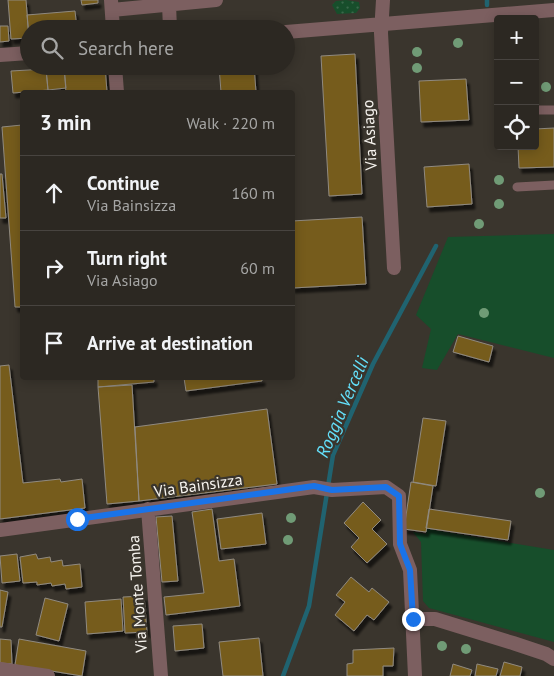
<!DOCTYPE html>
<html lang="en">
<head>
<meta charset="utf-8">
<style>
	body { margin:0; font-family:"PT Sans",sans-serif; background:#38342f; color:#f1f3f6 }
	.controls { position:absolute; right:15px; top:15px; display:grid; overflow:hidden; border-radius:5px; box-shadow:0 2px 12px #0003 }
	.controls button { width:45px; height:45px; display:grid; place-items:center; padding:0; border:0; border-bottom:1px solid #484440; background:#2c2822; color:#f1f3f6; font:25px sans-serif }
	.stop { position:absolute; width:15px; height:15px; margin:-11px; border:4px solid #1a73e8; border-radius:50%; background:#fff }
	.stop.end { background:#1a73e8; border-color:#fff; box-shadow:0 1px 5px #0008 }
	.list { margin:0; padding:0; list-style:none }
	h2 { display:flex; justify-content:space-between; align-items:center; height:65px; margin:0; padding:0 20px; font-size:21px }
	h2 small { font-size:16px; font-weight:400; color:#a6a6a5 }
	.list li { display:grid; grid-template-columns:32px 1fr auto; gap:15px; align-items:center; box-sizing:border-box; height:75px; padding:0 20px; border-top:1px solid #484440 }
	.list b { display:block; font-size:19px; white-space:nowrap }
	.list p { margin:0; font-size:16px; white-space:nowrap; color:#a6a6a5 }
	.list em { font-size:16px; font-style:normal; color:#a6a6a5 }
	.icon { flex:none; width:28px; height:28px; fill:none; stroke:currentColor; stroke-width:2; stroke-linecap:round; stroke-linejoin:round }
	.map { position:relative; flex:none; width:554px; height:676px; overflow:hidden }
	.search { position:absolute; background:#2c2822; box-shadow:0 2px 12px #0003; left:20px; top:20px; width:275px; height:55px; display:flex; align-items:center; gap:12px; box-sizing:border-box; padding:0 18px; border-radius:28px; color:#a6a6a5; font-size:19px }
	.panel { position:absolute; background:#2c2822; box-shadow:0 2px 12px #0003; left:20px; top:90px; width:275px; height:290px; border-radius:5px }
	.map>svg:first-child { display:block }
	.grass { fill:url(#grass-dots) }
	.garden { fill:#174e2b }
	.lines { fill:none; stroke-linecap:round; stroke-linejoin:round }
	.stream { stroke:#206370; stroke-width:4.5 }
	.building { fill:#765c1d; stroke:#908a80; filter:url(#shadow) }
	.service { stroke:#7c5f60; stroke-width:9 }
	.minor { stroke:#7c5f60; stroke-width:14 }
	.tree { fill:#709b76 }
	.route { stroke:#1a73e8; stroke-width:6 }
	.labels { text-anchor:middle; dominant-baseline:central; stroke-width:4.5; stroke-linejoin:round; paint-order:stroke }
	.street-label { font-size:16px; fill:#f6f3ee; stroke:#3a352d }
	.water-label { font-size:18px; font-style:italic; fill:#64e1fc; stroke:#3a352d }
</style>
</head>
<body>
<div class="map">
<svg width="554" height="676" viewBox="0 0 554 676">
	<defs>
		<pattern id="grass-dots" width="8" height="8" patternUnits="userSpaceOnUse" patternTransform="scale(1.25)"><rect width="8" height="8" fill="#174e2b"/><path d="M2 2h.1M6 6h.1" fill="none" stroke="#39684a" stroke-width="1.8" stroke-linecap="round"/></pattern>
		<filter id="shadow"><feDropShadow dx="3" dy="5" stdDeviation="1" flood-color="#0009"/></filter>
	</defs>
	<rect width="100%" height="100%" fill="#3a352d"/>
	<path class="grass" d="M346,0L359,2L360,8L356,13L337,14L332,5L336,1Z"/>
	<path class="garden" d="M554,234V358L458,334L437,370L422,368L431,329L416,315L448,237Z
		M427,529L554,550V642L429,608L423,601L421,542L413,532L426,534Z"/>
	<g class="lines">
		<path class="stream" d="M487,0V5
			M283,676L309,606L333,455L373,364L436,246"/>
	</g>
	<path class="building" d="M8,0H26L29,38L11,39Z
		M81,0H98V3L82,5Z
		M75,11L77,29H29V38L27,15Z
		M0,26H8L9,41L0,42Z
		M355,54L362,194L329,196L321,56Z
		M105,66L107,92H66L64,67Z
		M219,66H254L256,92H221Z
		M64,67L66,88L48,90L46,69Z
		M46,69L48,90L13,93L11,71Z
		M466,79L469,120L421,122L419,81Z
		M22,125V307H15L2,127Z
		M554,128V167L519,168L518,146H535V129Z
		M469,164L472,204L427,207L424,167Z
		M0,174H2L6,218H0Z
		M362,217L366,284L292,288V221Z
		M458,336L493,346L489,362L453,352Z
		M9,365L23,483L60,479L61,482L82,479L85,508L0,519V366Z
		M98,378H154V382L98,387Z
		M184,378H262V381L186,391Z
		M132,385L139,501L107,504L98,387Z
		M267,409L277,484L139,501L135,427Z
		M423,418L446,421L436,486L413,482Z
		M411,482L433,486L426,532L404,529Z
		M363,502L381,520L372,529L387,544L367,563L351,547L359,538L344,523Z
		M212,509L219,561L234,559L240,606L166,615L164,597L204,593L192,512Z
		M429,509L511,521L508,540L426,528Z
		M262,513L266,544L221,549L217,519Z
		M172,516L178,581L162,582L156,517Z
		M17,554L20,581L2,583L0,556Z
		M36,554L38,559L50,557L51,562L62,560L63,566L80,564L82,587L66,589L65,584L52,586L51,583L37,585V582L23,583L20,557Z
		M351,577L369,592L372,588L389,602L374,620L367,615L354,631L335,615L345,602L336,595Z
		M0,590L8,592L2,627H0Z
		M144,596L147,632L125,633L123,597Z
		M45,598L68,604L59,641L36,635Z
		M121,599L123,631L87,634L85,602Z
		M202,624L204,648L175,651L173,626Z
		M259,638L263,676H223L219,642Z
		M0,639L11,640L12,664L0,663Z
		M19,639L86,651L82,676L15,665Z
		M394,648L393,666H383V676H347V664L353,663V650Z
		M504,662L522,667L520,676H500Z
		M453,664L472,670L470,676H450Z
		M477,664L498,669L496,676H475Z"/>
	<g class="lines">
		<path class="service" d="M535,110H554
			M517,187L554,185"/>
		<path class="minor" d="M111,0L113,29
			M383,0L381,33L394,268
			M169,4L170,29
			M112,10L216,0
			M286,32L554,10
			M0,55L29,53
			M115,66L117,92
			M148,509L161,676
			M0,530L314,487L332,490L386,487L399,496L400,544L410,570L415,676
			M413,619H435L513,643L546,654L554,659
			M0,669L48,676"/>
	</g>
	<g class="tree">
		<circle cx="458" cy="43" r="5"/>
		<circle cx="417" cy="52" r="5"/>
		<circle cx="417" cy="68" r="5"/>
		<circle cx="546" cy="87" r="5"/>
		<circle cx="499" cy="180" r="5"/>
		<circle cx="499" cy="204" r="5"/>
		<circle cx="479" cy="224" r="5"/>
		<circle cx="484" cy="313" r="5"/>
		<circle cx="540" cy="493" r="5"/>
		<circle cx="291" cy="518" r="5"/>
		<circle cx="288" cy="540" r="5"/>
		<circle cx="442" cy="646" r="5"/>
		<circle cx="466" cy="649" r="5"/>
	</g>
	<g class="lines">
		<path class="route" d="M77,519L314,486L332,490L386,487L399,496L400,544L410,570L413,619"/>
	</g>
	<g class="labels">
		<g class="street-label">
			<text transform="translate(369 135) rotate(-93)">Via Asiago</text>
			<text transform="translate(198 485) rotate(-8)">Via Bainsizza</text>
			<text transform="translate(137 594) rotate(-94)">Via Monte Tomba</text>
		</g>
		<g class="water-label">
			<text transform="translate(342 407) rotate(-67)">Roggia Vercelli</text>
		</g>
	</g>
</svg>
<div class="controls">
<button>+</button>
<button>−</button>
<button><svg class="icon" aria-label="locate" viewBox="0 0 24 24"><circle cx="12" cy="12" r="6"/><path d="M12 2v4M12 18v4M2 12h4M18 12h4"/></svg></button>
</div>
<div class="stop" style="left:77px;top:519px"></div>
<div class="stop end" style="left:413px;top:619px"></div>
<div class="search"><svg class="icon" aria-label="search" viewBox="0 0 24 24"><circle cx="10" cy="10" r="6"/><path d="M15 15l6 6"/></svg>Search here</div>
<section class="panel">
<h2>3 min<small>Walk · 220 m</small></h2>
<ul class="list">
<li><svg class="icon" aria-label="ahead" viewBox="0 0 24 24"><path d="M12 20V5M6 11l6-6 6 6"/></svg><div><b>Continue</b><p>Via Bainsizza</p></div><em>160 m</em></li>
<li><svg class="icon" aria-label="right" viewBox="0 0 24 24"><path d="M7 20v-9h11M14 6l5 5-5 5"/></svg><div><b>Turn right</b><p>Via Asiago</p></div><em>60 m</em></li>
<li><svg class="icon" aria-label="arrive" viewBox="0 0 24 24"><path d="M6 21V4h12l-3 4 3 4H6"/></svg><div><b>Arrive at destination</b></div></li>
</ul>
</section>
</div>
</body>
</html>
